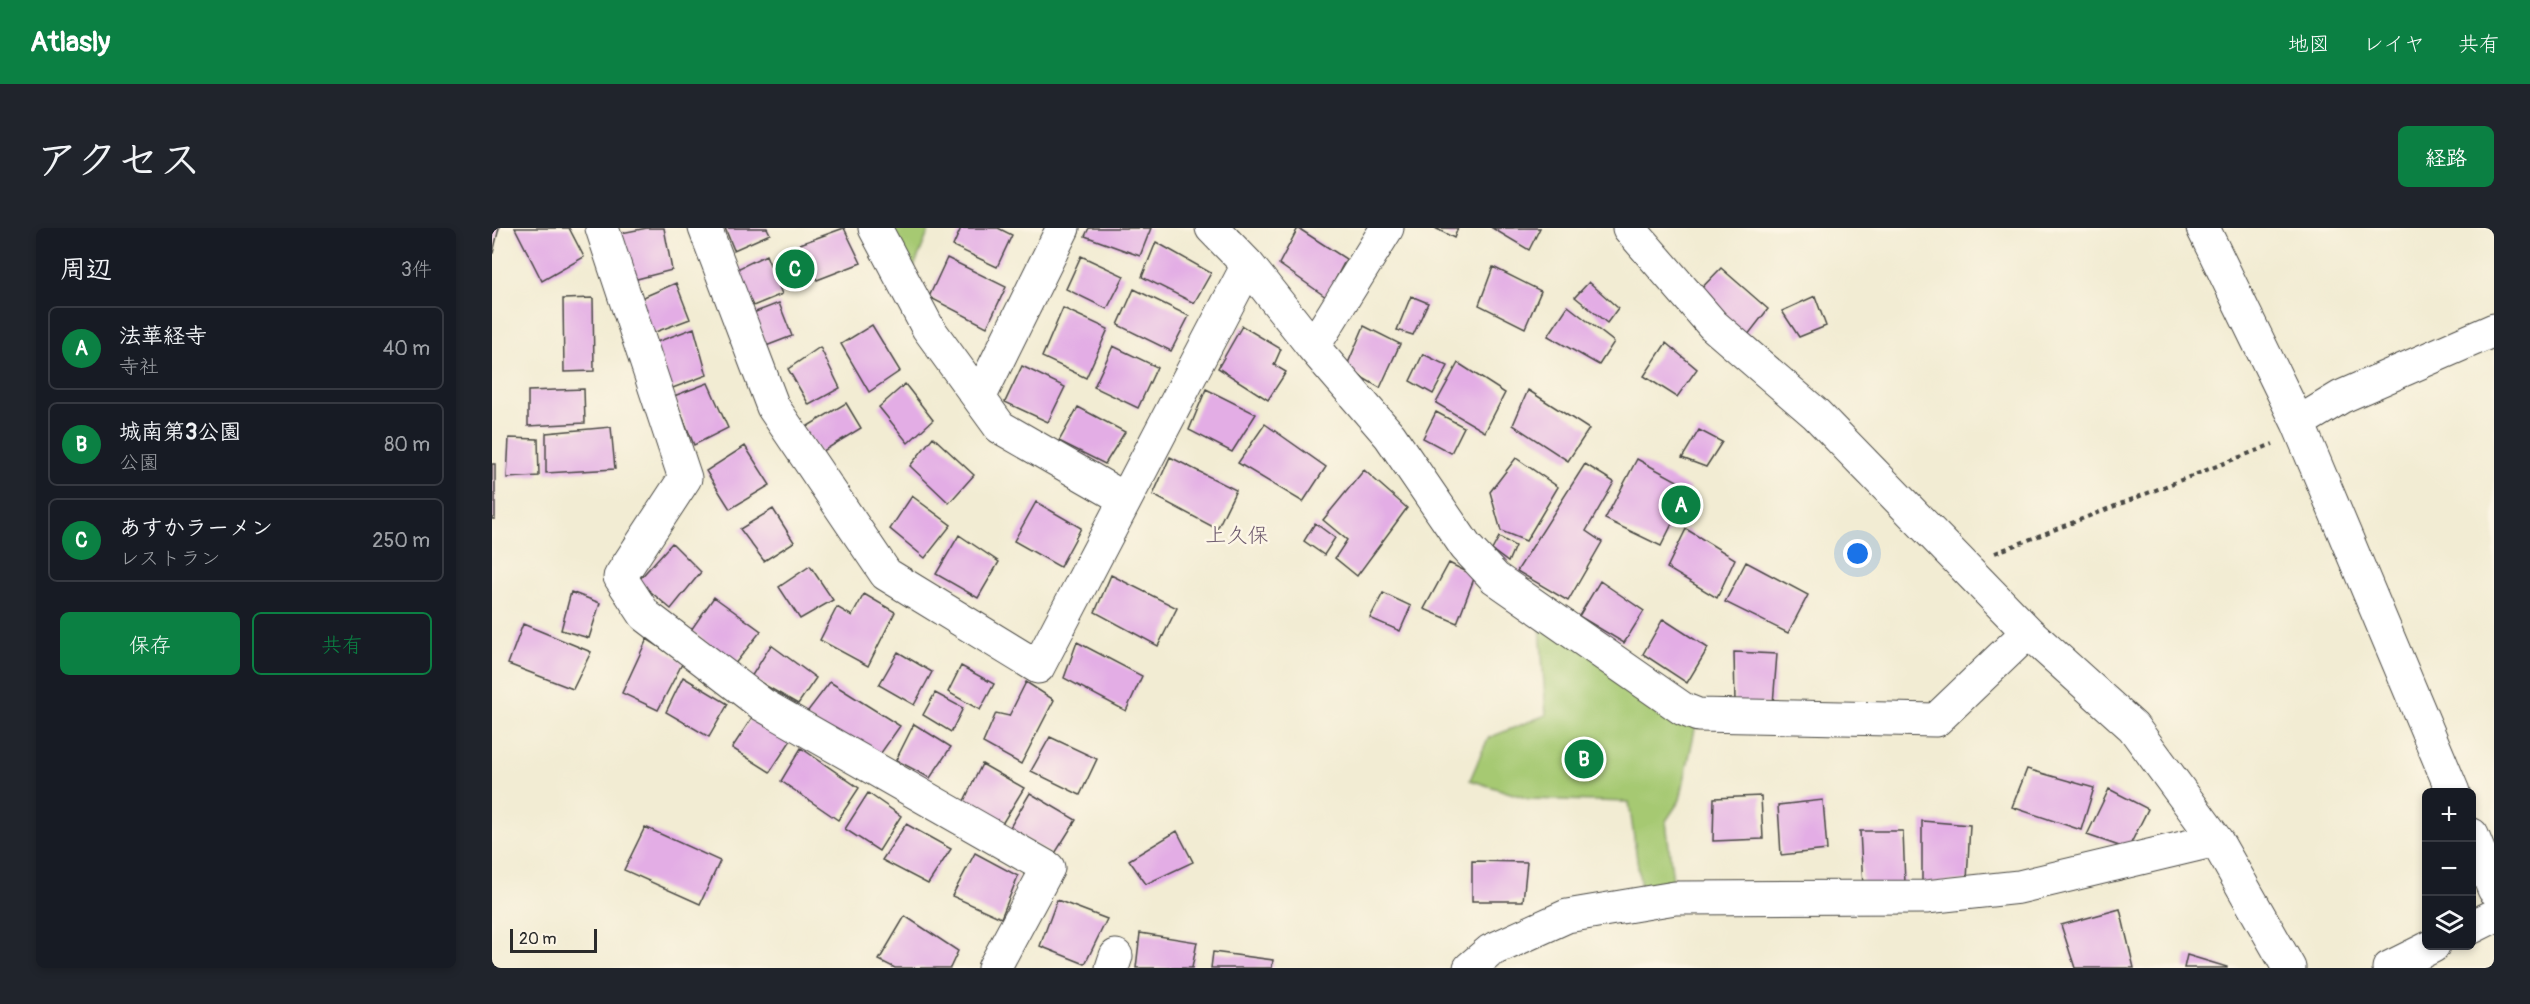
<!DOCTYPE html>
<html lang="ja">
<head>
<meta charset="utf-8">
<style>
	body { margin:0; font-family:Pangolin,"Klee One",sans-serif; background:#20242c; color:#f1f3f6 }
	.controls { position:absolute; right:18px; bottom:18px; display:grid; overflow:hidden; border-radius:9px; box-shadow:0 3px 9px #0003 }
	.controls button { width:54px; height:54px; display:grid; place-items:center; padding:0; border:0; border-bottom:2px solid #363941; background:#171b24; color:#f1f3f6; font:30px sans-serif }
	.scale { position:absolute; left:18px; bottom:15px; width:87px; box-sizing:border-box; padding-left:6px; border:3px solid #2b2b2b; border-top:0; font-size:16px; line-height:21px; white-space:nowrap; color:#2b2b2b; -webkit-text-stroke:4px #fcf5e5; paint-order:stroke }
	.you { position:absolute; left:1366px; top:326px; width:21px; height:21px; margin:-15px; border:4px solid #fff; border-radius:50%; background:#1a73e8; box-shadow:0 0 0 9px #1a73e833 }
	.badge { display:grid; place-items:center; width:39px; height:39px; border-radius:50%; background:#0b8043; color:#fff; font-size:20px; font-weight:700 }
	.pin { position:absolute; translate:-50% -50%; border:3px solid #fff; box-shadow:0 2px 6px #0006 }
	.list { margin:0; padding:0; list-style:none }
	h2 { display:flex; justify-content:space-between; align-items:center; height:78px; margin:0; padding:0 24px; font-size:26px }
	h2 small { font-size:20px; font-weight:400; color:#9ea1a6 }
	.list li { display:grid; grid-template-columns:39px 1fr auto; gap:18px; align-items:center; box-sizing:border-box; height:84px; margin:0 12px 12px; padding:0 12px; border:2px solid #363941; border-radius:9px }
	.list b { display:block; font-size:22px; white-space:nowrap }
	.list p { margin:0; font-size:20px; white-space:nowrap; color:#9ea1a6 }
	.list em { font-size:20px; font-style:normal; color:#9ea1a6 }
	.actions { display:flex; gap:12px; padding:18px 24px }
	.actions a { flex:1; padding:14px 0; border:2px solid #0b8043; border-radius:9px; text-align:center; font-size:21px; color:#0b8043 }
	.actions .main { background:#0b8043; color:#fff }
	.icon { flex:none; width:33px; height:33px; fill:none; stroke:currentColor; stroke-width:2; stroke-linecap:round; stroke-linejoin:round }
	.map { position:relative; flex:none; width:2002px; height:740px; overflow:hidden; border-radius:9px }
	header { display:flex; align-items:center; gap:36px; box-sizing:border-box; height:84px; padding:0 30px; background:#0b8043; color:#fff }
	header strong { font-size:28px }
	nav { display:flex; gap:33px; margin-inline-start:auto; font-size:21px }
	.intro { display:flex; align-items:center; justify-content:space-between; box-sizing:border-box; height:144px; padding:0 36px }
	h1 { margin:0; font-size:42px }
	.button { padding:15px 27px; border-radius:9px; background:#0b8043; color:#fff; font-size:21px; font-weight:700 }
	main { display:flex; gap:36px; padding:0 36px }
	aside { flex:1; background:#171b24; border-radius:9px; box-shadow:0 3px 9px #0003 }
	.map>svg:first-child { display:block }
	.green { fill:#a6c972; stroke:#687a4e; stroke-width:1.5 }
	.building { fill:#e3ade5 }
	.lines { fill:none; stroke-linecap:round; stroke-linejoin:round }
	.minor-casing { stroke:#494844; stroke-width:35 }
	.path { stroke:#494844; stroke-width:4; stroke-dasharray:4.5 4.5; stroke-linecap:butt }
	.minor { stroke:#fff; stroke-width:33 }
	.labels { text-anchor:middle; dominant-baseline:central; stroke-width:5; stroke-linejoin:round; paint-order:stroke }
	.neighbourhood-label { font-size:21px; fill:#6b586c; stroke:#fcf5e5 }
</style>
</head>
<body>
<header>
<strong>Atlasly</strong>
<nav><a>地図</a><a>レイヤ</a><a>共有</a></nav>
</header>
<div class="intro"><h1>アクセス</h1><a class="button">経路</a></div>
<main>
<aside>
<h2>周辺<small>3件</small></h2>
<ul class="list">
<li><span class="badge">A</span><div><b>法華経寺</b><p>寺社</p></div><em>40 m</em></li>
<li><span class="badge">B</span><div><b>城南第3公園</b><p>公園</p></div><em>80 m</em></li>
<li><span class="badge">C</span><div><b>あすかラーメン</b><p>レストラン</p></div><em>250 m</em></li>
</ul>
<div class="actions"><a class="main">保存</a><a>共有</a></div>
</aside>
<div class="map">
<svg width="2002" height="740" viewBox="0 0 2002 740">
	<rect width="100%" height="100%" fill="#fcf5e5"/>
	<filter id="ink" filterUnits="userSpaceOnUse"><feTurbulence type="fractalNoise" baseFrequency=".0167" numOctaves="2"/><feDisplacementMap in="SourceGraphic" scale="12" xChannelSelector="R" yChannelSelector="G"/><feConvolveMatrix kernelMatrix="1 2 1 2 8 2 1 2 1" color-interpolation-filters="sRGB"/></filter>
	<filter id="wash" filterUnits="userSpaceOnUse"><feTurbulence type="fractalNoise" baseFrequency=".008" numOctaves="4" result="noise"/><feDisplacementMap in="SourceGraphic" scale="24" xChannelSelector="R" yChannelSelector="G"/><feGaussianBlur stdDeviation="1.35" result="paint"/><feColorMatrix in="noise" values="0 0 0 0 0 0 0 0 0 0 0 0 0 0 0 0 0 1.4 0 .05"/><feComposite in="paint" operator="in"/></filter>
	<g filter="url(#wash)">
		<rect width="100%" height="100%" fill="#f2ecd3"/>
		<path class="green" d="M394,0H438L415,56Z
			M1047,382L1206,487L1188,572L1174,593L1183,670L1151,675L1137,574L1037,571L978,552L996,510L1054,487Z"/>
		<g id="blocks">
			<path class="building" d="M0,0H7L1,25H0Z
				M23,0H77L92,29L50,53Z
				M155,0H172L180,42L141,52L129,5Z
				M233,0H275L278,6L242,22Z
				M352,0L369,35L325,52L308,16Z
				M469,0H506L520,7L505,39L461,18Z
				M597,0H659L648,28L593,8Z
				M806,0L854,31L834,69L787,36Z
				M943,0H966L962,10Z
				M1000,0H1048L1037,22Z
				M664,14L719,45L702,75L650,49Z
				M274,27L290,66L261,78L243,42Z
				M589,28L632,48L615,81L574,61Z
				M455,30L514,59L495,99L437,69Z
				M1001,39L1049,63L1033,100L987,77Z
				M1229,40L1276,81L1252,112L1201,69Z
				M1097,54L1126,80L1115,95L1083,69Z
				M184,55L198,91L158,106L147,71Z
				M642,61L697,88L679,123L626,97Z
				M919,68L936,75L921,107L905,102Z
				M1323,68L1334,98L1307,109L1290,83Z
				M101,70L102,143L72,144L71,71Z
				M287,75L300,108L274,118L261,85Z
				M1076,78L1122,114L1107,137L1056,108Z
				M571,80L616,101L594,150L550,129Z
				M380,97L408,143L377,164L349,116Z
				M750,98L789,121L782,137L794,144L776,172L726,140Z
				M872,98L908,116L888,160L854,140Z
				M202,100L215,147L178,161L162,115Z
				M1174,115L1205,141L1185,169L1152,148Z
				M621,118L665,139L646,180L602,159Z
				M328,119L348,160L317,177L296,141Z
				M931,126L956,138L941,166L918,153Z
				M966,135L1013,165L993,204L944,175Z
				M530,138L573,159L556,194L513,174Z
				M216,155L236,200L202,217L182,168Z
				M413,156L441,192L416,215L387,179Z
				M92,161L93,195L36,198V163Z
				M714,161L764,186L740,224L697,202Z
				M1036,162L1097,201L1076,233L1021,197Z
				M354,175L369,200L328,225L311,201Z
				M586,179L633,204L613,236L567,213Z
				M944,184L972,199L959,225L931,210Z
				M773,196L834,239L811,274L746,235Z
				M119,199L123,241L54,245V205Z
				M1207,202L1230,214L1214,239L1190,230Z
				M441,209L482,247L457,275L418,238Z
				M17,210L46,211L47,248L15,250Z
				M253,218L278,257L238,281L214,243Z
				M678,229L744,262L725,301L661,267Z
				M1024,230L1066,259L1034,313L1009,303L998,264Z
				M1145,231L1198,260L1169,318L1113,291Z
				M0,236H3V291H0Z
				M1093,236L1122,254L1094,303L1110,314L1076,373L1025,343Z
				M872,242L915,280L865,348L843,330L855,312L831,292Z
				M420,268L459,297L433,330L398,301Z
				M544,274L589,300L568,339L522,313Z
				M281,281L302,314L272,333L248,301Z
				M823,295L843,310L832,327L812,313Z
				M1194,301L1243,331L1225,370L1175,340Z
				M467,307L507,334L486,370L444,346Z
				M1007,309L1023,318L1016,334L1000,322Z
				M180,315L209,344L179,381L146,353Z
				M1254,334L1316,367L1296,405L1233,374Z
				M957,335L983,348L965,395L932,381Z
				M318,338L341,372L308,391L287,359Z
				M619,347L685,380L666,418L603,384Z
				M1108,353L1152,383L1132,415L1087,388Z
				M79,364L108,375L97,410L69,402Z
				M891,365L919,378L908,403L878,390Z
				M372,366L403,384L376,438L328,412L345,379L360,388Z
				M222,369L269,403L242,437L199,402Z
				M1171,391L1216,420L1195,455L1151,426Z
				M31,396L99,424L81,461L16,436Z
				M155,411L191,434L166,482L130,465Z
				M585,414L650,448L634,483L572,450Z
				M279,417L324,450L306,476L259,449Z
				M406,424L440,444L422,477L387,457Z
				M1242,424L1285,426L1281,476H1243Z
				M469,438L502,456L488,482L456,464Z
				M191,449L236,476L217,509L174,484Z
				M338,454L408,498L384,532L312,488Z
				M534,454L562,472L529,536L491,515L504,485L517,488Z
				M443,465L471,480L459,504L431,487Z
				M261,488L299,512L278,544L240,520Z
				M422,496L459,519L438,550L404,532Z
				M558,509L605,531L588,567L539,543Z
				M309,520L367,560L346,592L289,553Z
				M490,536L532,560L510,596L471,575Z
				M1535,541L1602,560L1589,602L1520,579Z
				M1617,561L1656,581L1636,621L1595,607Z
				M376,565L409,588L387,623L353,601Z
				M538,565L584,592L562,627L517,601Z
				M1269,568L1271,611L1221,613L1222,570Z
				M1331,572L1335,622L1289,627L1286,577Z
				M1430,593L1478,597L1475,652L1430,656Z
				M414,596L459,621L436,656L390,632Z
				M153,599L228,633L208,676L132,642Z
				M685,603L701,634L654,656L637,632Z
				M1368,603H1411L1413,656L1371,659Z
				M483,625L526,648L509,690L460,668Z
				M980,633L1035,634L1031,673H980Z
				M565,672L615,691L593,736L548,718Z
				M1628,681L1642,740H1583L1569,697Z
				M413,688L466,723L458,740H403L387,732Z
				M648,705L705,714L700,740H644Z
				M721,724L781,732L780,740H719Z
				M1695,727L1735,739V740H1692Z"/>
		</g>
	</g>
	<g filter="url(#ink)">
		<use href="#blocks" fill-opacity="0" stroke="#494844" stroke-width="1.5"/>
		<g class="lines">
			<defs>
				<path id="minor" d="M110,0L193,250L128,349L153,387L271,477L556,640L502,740
					M213,0L281,179L394,346L546,439L756,37
					M383,0L436,100L508,199L633,271
					M720,0L756,37L821,119L895,0
					M1137,0L1221,97L1324,186L1536,404L1641,499L1724,612L1797,740
					M1711,0L1806,195L1961,564
					M821,119L898,208L974,319L1003,350L1191,481L1206,487L1444,492L1536,404
					M487,170L571,0
					M1806,195L1849,169L2002,102
					M1980,607L2002,661
					M1980,699L2002,688
					M620,740L624,728
					M978,740L998,723L1075,688L1183,670L1434,669L1527,659L1724,612
					M1897,740L1941,718"/>
			</defs>
			<use href="#minor" class="minor-casing"/>
			<path class="path" d="M1503,325L1781,216"/>
			<use href="#minor" class="minor"/>
		</g>
	</g>
	<g class="labels">
		<g class="neighbourhood-label">
			<text x="745" y="307">上久保</text>
		</g>
	</g>
</svg>
<div class="controls">
<button>+</button>
<button>−</button>
<button><svg class="icon" aria-label="layers" viewBox="0 0 24 24"><path d="M12 4l9 5-9 5-9-5zM3 14l9 5 9-5"/></svg></button>
</div>
<div class="scale">20 m</div>
<div class="you"></div>
<div class="pin badge" style="left:1189px;top:277px">A</div>
<div class="pin badge" style="left:1092px;top:531px">B</div>
<div class="pin badge" style="left:303px;top:41px">C</div>
</div>
</main>
</body>
</html>
